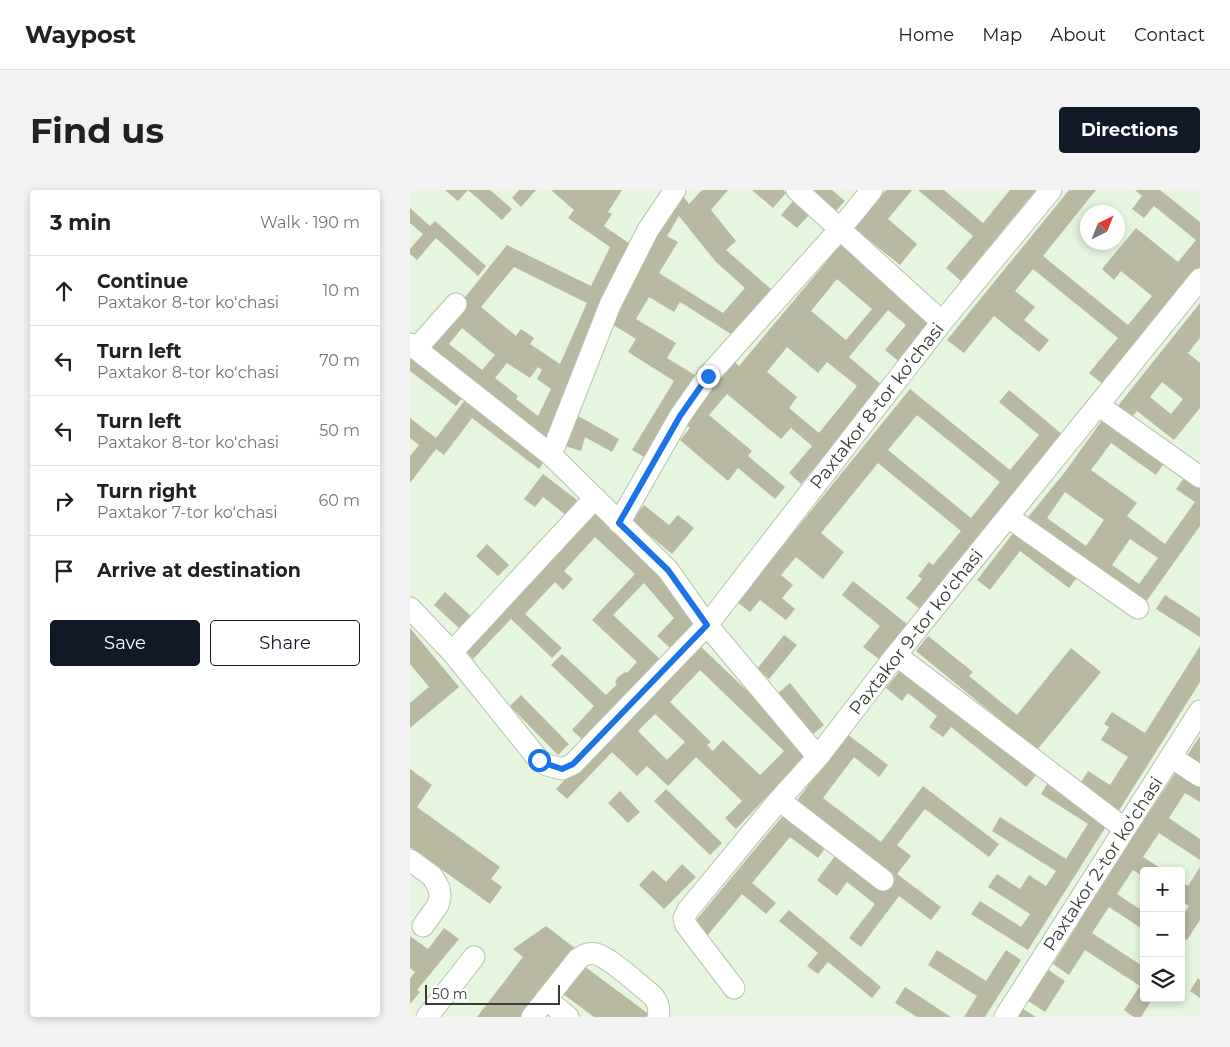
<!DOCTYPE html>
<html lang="en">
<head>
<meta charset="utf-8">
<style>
	body { margin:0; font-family:Montserrat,sans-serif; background:#f2f2f2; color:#202124 }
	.controls { position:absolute; right:15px; bottom:15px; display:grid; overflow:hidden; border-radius:5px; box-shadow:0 2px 8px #0003 }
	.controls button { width:45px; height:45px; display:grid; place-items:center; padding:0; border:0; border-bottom:1px solid #e0e0e0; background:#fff; color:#202124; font:25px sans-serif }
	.compass { position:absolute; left:670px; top:15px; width:45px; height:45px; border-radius:50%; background:#fff; box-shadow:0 2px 8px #0003; rotate:43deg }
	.scale { position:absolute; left:15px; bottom:12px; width:135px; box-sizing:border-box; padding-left:5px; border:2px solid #363d34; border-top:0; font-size:14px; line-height:18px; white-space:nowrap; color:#363d34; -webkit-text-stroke:4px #fff; paint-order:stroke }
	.stop { position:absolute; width:15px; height:15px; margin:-11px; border:4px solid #1a73e8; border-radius:50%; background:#fff }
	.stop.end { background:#1a73e8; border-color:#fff; box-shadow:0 1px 5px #0008 }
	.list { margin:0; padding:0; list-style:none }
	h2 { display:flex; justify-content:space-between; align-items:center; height:65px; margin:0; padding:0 20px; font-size:21px }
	h2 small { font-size:16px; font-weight:400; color:#757577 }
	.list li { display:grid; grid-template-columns:32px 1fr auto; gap:15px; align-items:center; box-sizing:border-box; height:70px; padding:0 20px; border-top:1px solid #e0e0e0 }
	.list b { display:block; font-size:19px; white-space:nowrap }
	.list p { margin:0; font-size:16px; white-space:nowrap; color:#757577 }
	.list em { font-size:16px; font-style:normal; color:#757577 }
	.actions { display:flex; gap:10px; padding:15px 20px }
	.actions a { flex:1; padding:11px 0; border:1px solid #111827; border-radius:5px; text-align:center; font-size:18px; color:#111827 }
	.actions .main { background:#111827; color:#fff }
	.icon { flex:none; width:28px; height:28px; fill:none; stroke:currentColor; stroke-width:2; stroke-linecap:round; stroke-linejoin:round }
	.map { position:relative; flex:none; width:790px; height:827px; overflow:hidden; border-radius:5px }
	header { display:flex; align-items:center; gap:30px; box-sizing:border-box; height:70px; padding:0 25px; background:#fff; border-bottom:1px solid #e0e0e0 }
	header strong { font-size:24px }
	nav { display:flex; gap:28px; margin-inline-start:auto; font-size:18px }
	.intro { display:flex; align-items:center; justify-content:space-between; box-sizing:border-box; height:120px; padding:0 30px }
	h1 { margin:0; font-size:35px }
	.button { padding:12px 22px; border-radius:5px; background:#111827; color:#fff; font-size:18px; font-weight:700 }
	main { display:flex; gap:30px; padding:0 30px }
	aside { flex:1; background:#fff; border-radius:5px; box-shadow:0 2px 8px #0003 }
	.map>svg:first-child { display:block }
	.building { fill:#b8b9a0; fill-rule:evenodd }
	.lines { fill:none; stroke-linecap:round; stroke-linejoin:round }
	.minor-casing { stroke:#b6c5af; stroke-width:23 }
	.minor { stroke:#fff; stroke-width:21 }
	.route { stroke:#1a73e8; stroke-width:6 }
	.labels { text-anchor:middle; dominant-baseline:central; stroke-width:5; stroke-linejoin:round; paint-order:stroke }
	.street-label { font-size:18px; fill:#363d34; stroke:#fff }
</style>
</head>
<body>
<header>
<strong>Waypost</strong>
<nav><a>Home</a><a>Map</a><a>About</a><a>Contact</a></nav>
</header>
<div class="intro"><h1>Find us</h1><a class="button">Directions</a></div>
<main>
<aside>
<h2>3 min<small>Walk · 190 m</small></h2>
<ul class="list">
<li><svg class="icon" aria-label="ahead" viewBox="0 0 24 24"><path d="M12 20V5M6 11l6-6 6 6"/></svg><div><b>Continue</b><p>Paxtakor 8-tor koʻchasi</p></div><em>10 m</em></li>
<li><svg class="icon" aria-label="left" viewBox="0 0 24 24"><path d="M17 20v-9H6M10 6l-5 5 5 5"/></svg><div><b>Turn left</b><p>Paxtakor 8-tor koʻchasi</p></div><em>70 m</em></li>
<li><svg class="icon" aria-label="left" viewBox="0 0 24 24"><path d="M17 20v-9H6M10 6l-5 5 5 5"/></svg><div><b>Turn left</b><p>Paxtakor 8-tor koʻchasi</p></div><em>50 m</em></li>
<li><svg class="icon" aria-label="right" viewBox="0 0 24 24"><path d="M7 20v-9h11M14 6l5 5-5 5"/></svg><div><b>Turn right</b><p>Paxtakor 7-tor koʻchasi</p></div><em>60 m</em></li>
<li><svg class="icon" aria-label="arrive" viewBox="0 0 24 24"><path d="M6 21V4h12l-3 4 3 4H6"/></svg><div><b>Arrive at destination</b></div></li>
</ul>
<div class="actions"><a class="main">Save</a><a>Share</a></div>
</aside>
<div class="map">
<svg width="790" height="827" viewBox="0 0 790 827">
	<rect width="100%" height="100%" fill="#e5f5de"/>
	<path class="building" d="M35,0H80L102,19L92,30L58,0L48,11Z
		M109,0H126L111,17L102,8Z
		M141,0H212L198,22L202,24L194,36L223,56L137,250L14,155L48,116L97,55L181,96L200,57L158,28L164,20ZM104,77L177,113L150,174L120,154L124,148L111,139L106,146L71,117ZM52,138L85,165L72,180L39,154ZM97,173L120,188L128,177L132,180L127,189L141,199L128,226L106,209L108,206L85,188Z
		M268,0L279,14L292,0H318L301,20L326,51L316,60L361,99L321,144L270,112L264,122L239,107L226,129L266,153L257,168L288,187L238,269L222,260L264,191L218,162L226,149L197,131ZM269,26L305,71L335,98L313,123L249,83L268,52L257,46Z
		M342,0H373L376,3L363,18Z
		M395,0H422L435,11L422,25Z
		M476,0H502L478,29L507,54L490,75L444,38Z
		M508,0H534L573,33L600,0H626L551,91L536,78L563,46Z
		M659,0H686L633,66L718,135L742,106L711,81L704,90L692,79L726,38L768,72L786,50L744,16L734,28L722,19L732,6L725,0H750L790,32V77L694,195L679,183L708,148L623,79L605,101L625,117L614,130L639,150L629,162L584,126L554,163L537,150Z
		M383,11L399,25L387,38L371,25Z
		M0,18L20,36L25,31L76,76L68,86L26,48L7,70L0,64V59L13,44L0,33Z
		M432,53L525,132L491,173L475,160L496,135L478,120L439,167L473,196L391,294L379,283L402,256L381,238L371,249L317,204L299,225L342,261L338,266L375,297L365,309L328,278L318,291L270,250L280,238L270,230L321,169L329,176ZM427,89L462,119L436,150L401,121ZM377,157L408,183L417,172L447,196L409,243L379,218L387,207L357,182Z
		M790,113V148L778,163L790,173V218L764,250L727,221L717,233L703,222ZM752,192L773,209L761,224L740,207Z
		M0,159L57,202L46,216L0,181Z
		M500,199L600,280L629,245L589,212L599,200L653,245L511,420L496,408L512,389L508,386L519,372L523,375L551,341L468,273L411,343L434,362L413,389L386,367L371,385L383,395L372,408L385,419L376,430L350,410L340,422L327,412ZM507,225L590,292L561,328L478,260Z
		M58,206L138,266L129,279L62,228L34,265L26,259L0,293V266L9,255L0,248V228L26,248Z
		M163,223L209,249L202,262L175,247L171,261L152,255Z
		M695,226L756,270L746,285L701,253L681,280L727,313L717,326L755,354L785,312L766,299L777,284L790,293V336L733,416L614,332L655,282ZM655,302L694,330L676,356L637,328ZM720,349L748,368L729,394L702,375Z
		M133,284L167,310L156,325L133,307L125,317L114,309Z
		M234,315L259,335L268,325L284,338L262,364L221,330Z
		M182,320L239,369L286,431L260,458L247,446L264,428L234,393L203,425L252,471L175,552L162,540L184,516L141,475L152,464L196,505L207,494L205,493L207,488L215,482L217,483L227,472L182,430L225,384L185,347L154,381L163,389L153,400L145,392L115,424L152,458L142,468L101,429L63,469L52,459Z
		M608,337L669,385L659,398L610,361L580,400L567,390Z
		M77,354L99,375L88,386L66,366Z
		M443,391L497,434L469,469L453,457L470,436L432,405Z
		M35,402L64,429L53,442L24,415Z
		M755,405L790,428V447L746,419Z
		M0,438L49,497L0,538V513L19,497L0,474Z
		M374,445L387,455L359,489L347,479Z
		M518,446L563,482L559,486L607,525L661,458L691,482L627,560L506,461Z
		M287,453L400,561L326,639L315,628L332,611L286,567L258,596L237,576L227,586L202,562L157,609L146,599ZM290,480L374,561L350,585L313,550L303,561L297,555L301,552L260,512ZM245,524L275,552L257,570L228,541Z
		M790,456V492L708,622L668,597L678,581L700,595L718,567L691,550L699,537L694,534L702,522L735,543Z
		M493,477L627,584L616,597L541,537L533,547L519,537L527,526L498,503L492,511L476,498Z
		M380,493L414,535L401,546L367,504Z
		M111,505L159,554L148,565L100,516Z
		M437,544L478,575L469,587L444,567L413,608L471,652L513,596L589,654L579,667L515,619L487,655L501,666L487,684L531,717L521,730L489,706L451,757L439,748L465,714L437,692L427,706L407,690L428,662L477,698L485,688L385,613Z
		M790,546V576L776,567Z
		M769,577L790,591V612L775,603L759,628L790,649V670L749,643L733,667L755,681H734V687L723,680L707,704L734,722V740L699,717L682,743L734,777V808H743L731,827H724L714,820L730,796L675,760L659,785L643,774L668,734L666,733Z
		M0,579L22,595L7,617L90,677L81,689L92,697L80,714L0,657Z
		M639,591L700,630L618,760L561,724L570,711L611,737L620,724L578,697L587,684L610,699L619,685L636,696L646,681L582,641L590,627L656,669L678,634L631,604Z
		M256,599L312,653L300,665L244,611Z
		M210,601L230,622L218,633L198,613Z
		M376,622L418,654L408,668L380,647L342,693L366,713L356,724L332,704L296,747L282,735Z
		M272,674L286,687L254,719L229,695L243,680L256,692Z
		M790,677V730L777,750L771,747V727L779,716L771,711V691L778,696Z
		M379,720L471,797L462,808L418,772L408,784L397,776L408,763L369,731Z
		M136,736L166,759L115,827H67L113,767L103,759Z
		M34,738L49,749L7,800L10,802L0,814V789L5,782L0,778V746L18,759Z
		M527,760L576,791L596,760L611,770L575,827H554L567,806L518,775Z
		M174,776L240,825L238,827H184L153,804Z
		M637,779L655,791L635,822L617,810Z
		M788,788L790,790V808L780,801Z
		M495,797L541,827H507L485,813Z
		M610,817L626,827H603Z"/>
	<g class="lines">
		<defs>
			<path id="minor" d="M387,0L532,132
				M0,154L141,265L258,380L297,435L408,567
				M6,159L46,114
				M688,215L790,287
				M141,265L200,115L238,40L265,0
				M598,327L728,418
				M209,333L270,226L298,186L430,39L462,0
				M0,418L42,462L129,570L137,575L152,579L163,574L297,435L532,132L641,0
				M42,462L185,308
				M486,465L715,639
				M761,567L790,586
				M369,610L473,690
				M0,670L22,686L29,698L30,707L28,715L13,736
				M324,798L276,735L274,728L278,720L369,610L408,567L486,465L790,89
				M136,809L158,827
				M17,827L64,767
				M122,827L168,769C173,765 178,762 186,764C201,768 229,795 243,806C248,813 250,818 248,827
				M595,827L790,521"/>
		</defs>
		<use href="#minor" class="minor-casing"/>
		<use href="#minor" class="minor"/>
	</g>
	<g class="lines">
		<path class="route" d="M129,570L137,574L152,579L163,574L297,435L258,380L209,333L270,226L298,186"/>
	</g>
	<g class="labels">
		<g class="street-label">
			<text transform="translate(467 216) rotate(-52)">Paxtakor 8-tor koʻchasi</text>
			<text transform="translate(506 442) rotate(-52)">Paxtakor 9-tor koʻchasi</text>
			<text transform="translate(693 674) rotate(-57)">Paxtakor 2-tor koʻchasi</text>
		</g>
	</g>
</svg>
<div class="controls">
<button>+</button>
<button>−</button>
<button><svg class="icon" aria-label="layers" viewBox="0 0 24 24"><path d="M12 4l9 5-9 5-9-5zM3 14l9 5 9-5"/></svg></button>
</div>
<svg class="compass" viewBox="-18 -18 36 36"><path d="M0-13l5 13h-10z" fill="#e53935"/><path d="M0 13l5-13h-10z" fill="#757577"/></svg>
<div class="scale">50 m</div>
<div class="stop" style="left:129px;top:570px"></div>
<div class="stop end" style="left:298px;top:186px"></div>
</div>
</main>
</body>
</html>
